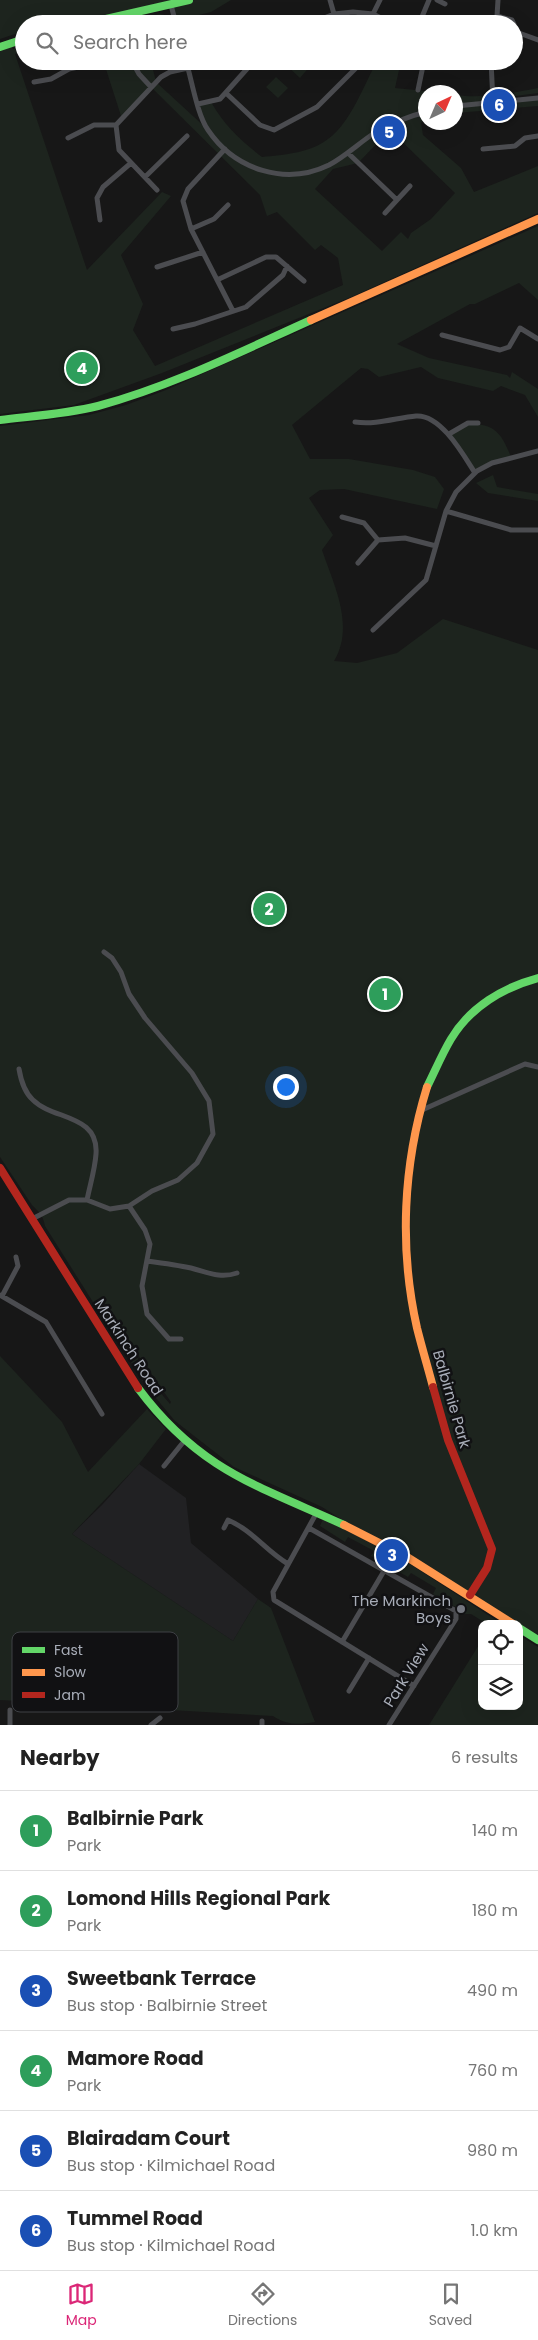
<!DOCTYPE html>
<html lang="en">
<head>
<meta charset="utf-8">
<style>
	body { margin:0; font-family:Poppins,sans-serif; background:#f2f2f2; color:#222 }
	.controls { position:absolute; right:15px; bottom:15px; display:grid; overflow:hidden; border-radius:10px; box-shadow:0 5px 20px #0002 }
	.controls button { width:45px; height:45px; display:grid; place-items:center; padding:0; border:0; border-bottom:1px solid #e0e0e0; background:#fff; color:#222; font:25px sans-serif }
	.compass { position:absolute; left:418px; top:85px; width:45px; height:45px; border-radius:50%; background:#fff; box-shadow:0 5px 20px #0002; rotate:44deg }
	.you { position:absolute; left:285px; top:1086px; width:18px; height:18px; margin:-12px; border:4px solid #fff; border-radius:50%; background:#1a73e8; box-shadow:0 0 0 8px #1a73e833 }
	.badge { display:grid; place-items:center; width:32px; height:32px; border-radius:50%; background:#db2777; color:#fff; font-size:16px; font-weight:700 }
	.pin { position:absolute; translate:-50% -50%; border:2px solid #fff; box-shadow:0 1px 5px #0006 }
	.list { margin:0; padding:0; list-style:none }
	h2 { display:flex; justify-content:space-between; align-items:center; height:65px; margin:0; padding:0 20px; font-size:21px }
	h2 small { font-size:16px; font-weight:400; color:#767676 }
	.list li { display:grid; grid-template-columns:32px 1fr auto; gap:15px; align-items:center; box-sizing:border-box; height:80px; padding:0 20px; border-top:1px solid #e0e0e0 }
	.list b { display:block; font-size:19px; white-space:nowrap }
	.list p { margin:0; font-size:16px; white-space:nowrap; color:#767676 }
	.list em { font-size:16px; font-style:normal; color:#767676 }
	.icon { flex:none; width:28px; height:28px; fill:none; stroke:currentColor; stroke-width:2; stroke-linecap:round; stroke-linejoin:round }
	.map { position:relative; flex:none; width:538px; height:1725px; overflow:hidden }
	.search { position:absolute; background:#fff; box-shadow:0 5px 20px #0002; left:15px; right:15px; top:15px; height:55px; display:flex; align-items:center; gap:12px; box-sizing:border-box; padding:0 18px; border-radius:28px; color:#767676; font-size:19px }
	.sheet { height:545px; background:#fff }
	nav { display:flex; justify-content:space-around; align-items:center; box-sizing:border-box; height:70px; border-top:1px solid #e0e0e0; background:#fff; font-size:14px; color:#767676 }
	nav a { display:grid; justify-items:center; gap:2px }
	nav .on { color:#db2777 }
	.map>svg:first-child { display:block }
	.built { fill:#212123 }
	.green { fill:#1d241e; fill-rule:evenodd }
	.lines { fill:none; stroke-linecap:round; stroke-linejoin:round }
	.street { stroke:#4b4c50; stroke-width:5 }
	.fast { stroke:#63d668; stroke-width:8 }
	.slow { stroke:#ff974d; stroke-width:8 }
	.jam { stroke:#b3261e; stroke-width:8 }
	.poi-dot { fill:#757880; stroke:#111113; stroke-width:2 }
	.labels { text-anchor:middle; dominant-baseline:central; stroke-width:5; stroke-linejoin:round; paint-order:stroke }
	.street-label { font-size:15px; fill:#a8adb8; stroke:#111113 }
	.poi-label { font-size:15px; fill:#a8adb8; stroke:#111113; text-anchor:end }
	.key { fill:#111113; stroke:#3e4045; stroke-width:1 }
	.key-label { font-size:14px; fill:#a8adb8 }
</style>
</head>
<body>
<div class="map">
<svg width="538" height="1725" viewBox="0 0 538 1725">
	<rect width="100%" height="100%" fill="#171717"/>
	<path class="built" d="M139,1464L186,1498L191,1543L258,1599L233,1641L72,1534L102,1505Z"/>
	<path class="green" d="M0,0H172L71,24H24V31L0,39Z
		M189,0H231L211,12L175,21L171,5Z
		M160,14L165,15L171,24L138,22L112,24Z
		M11,43L13,49L24,46V50L15,54L87,270L162,192L171,196L121,255L143,304L133,330L155,366L343,285L338,258L321,245L315,250L277,212L267,216L260,195L151,87L122,119L104,63L107,61H151L156,82L206,128L198,104L211,102C224,125 241,141 262,157C284,155 310,153 328,139C350,124 364,85 377,61H401L395,88L435,92H426L425,119L421,123L423,135L461,168L474,192L538,166V213L351,297L162,373L74,405L0,414V48ZM390,130L455,193L431,219L411,233L408,239L401,232L382,251L315,189L333,169L358,163Z
		M347,61L339,70L332,64L311,65L300,78L283,62Z
		M276,77L288,88L278,98L266,87Z
		M538,88V93L501,98L493,95L478,103L538,98V106L456,113V95C482,99 512,93 538,88Z
		M538,226V300L519,283L475,304H470L397,344L429,358L507,375L510,378L512,372L538,389V417L525,395L501,386L493,391L438,378L421,367L379,377L368,369L361,368L292,425L310,459H349L413,470L435,477L444,489L437,509L344,489L320,490L309,498L333,535L322,550C334,585 355,626 334,661L357,663L397,653L443,619L538,650V1643L519,1632V1624H507L322,1507L234,1467L175,1421L146,1386L45,1226C43,1215 39,1212 32,1205L0,1157V426L89,415L126,405L166,390ZM126,1338L171,1402L170,1404L152,1383Z
		M468,423C497,425 501,433 512,459L492,463L475,473L449,434Z
		M493,475L497,487L538,494V501L488,493L476,483Z
		M0,1356L62,1422L88,1472L147,1409L166,1429L139,1464L72,1534L233,1641L258,1599L271,1608L315,1722C299,1725 286,1725 273,1716L0,1700Z
		M323,1519L396,1555L502,1624H487L471,1614H462L465,1608L460,1605L457,1608L433,1594L436,1588L411,1573L408,1577L371,1556L374,1551L348,1537L345,1542L320,1526Z
		M519,1635L538,1647V1725H429L482,1640V1706H519Z"/>
	<g class="lines">
		<path class="street" d="M330,0L334,14
			M437,0L445,4
			M171,5L176,24
			M373,14L380,0
			M497,16L512,20L514,24
			M286,24L319,20L334,14L353,12L373,14L393,24
			M419,24L429,0
			M492,24L497,16L498,0
			M514,36L519,33L538,40
			M132,61L139,74L151,87
			M186,61C192,81 197,114 208,130C235,170 286,186 329,165C346,156 360,142 376,132C391,124 409,116 426,112
			M491,61L493,102
			M34,82L51,79L69,69L107,61
			M418,90L424,61
			M227,94L260,125L274,130L317,107L359,65
			M198,104L220,99L254,61
			M456,106L538,98
			M68,138L94,125H116
			M225,149L188,189L183,201L191,229L233,311
			M483,149L515,146L525,138L538,136
			M348,153L397,200L410,186
			M145,177L187,136
			M157,190L119,150L116,125L161,77L170,72L188,68
			M385,213L397,200
			M100,220L97,198L103,187L131,163
			M191,229L214,219L228,205
			M157,267L203,252
			M217,280L266,257H276L304,281
			M173,329L195,324L246,307L283,275L287,266
			M442,335L500,350L509,347L520,328L538,339
			M355,422C376,425 396,418 416,416C441,414 464,456 475,473
			M449,434L468,423H478
			M446,511L511,530H538
			M342,517L364,523L378,540
			M358,563L378,540L405,538L436,546
			M373,630L426,580L446,511L456,492L477,471L492,463L538,451
			M19,1069C21,1081 24,1092 33,1100C53,1120 99,1114 96,1154C95,1169 90,1185 87,1200
			M422,1110L525,1064L538,1067
			M129,1206L145,1230L150,1244L142,1286L147,1314L169,1339H181
			M32,1219L69,1200H87L110,1209L129,1206L152,1191L178,1180L197,1163L213,1134L209,1101L192,1073L145,1018L129,994L121,972L112,958L104,952
			M147,1261C162,1263 177,1265 191,1268C207,1272 220,1279 237,1273
			M0,1295L46,1322L102,1414
			M2,1296L18,1266L16,1257
			M164,1466L185,1440
			M317,1512L273,1592L274,1600L414,1686
			M224,1528L228,1520C252,1530 266,1551 288,1564
			M309,1528L456,1611V1619L389,1725
			M342,1642L384,1571
			M349,1691L369,1658
			M10,1710V1725
			M151,1725L160,1718
			M262,1725V1721"/>
		<path class="fast" d="M84,24L189,0
			M0,47L24,39
			M0,420C33,416 66,414 98,406C172,386 242,351 311,320
			M427,1087C435,1071 442,1054 451,1039C470,1007 504,987 538,978
			M138,1388C199,1470 256,1485 344,1525
			M519,1628L538,1640"/>
		<path class="slow" d="M311,320L538,219
			M427,1087C403,1165 399,1248 417,1328C422,1348 428,1368 433,1387
			M344,1525L407,1557L513,1624"/>
		<path class="jam" d="M0,1168L138,1388
			M433,1387L448,1440L492,1549L487,1568L470,1595"/>
	</g>
	<circle class="poi-dot" cx="461" cy="1609" r="5"/>
	<g class="labels">
		<g class="street-label">
			<text transform="translate(129 1347) rotate(57)">Markinch Road</text>
			<text transform="translate(452 1399) rotate(74)">Balbirnie Park</text>
			<text transform="translate(406 1675) rotate(-58)">Park View</text>
		</g>
		<g class="poi-label">
			<text x="451" y="1600">The Markinch<tspan x="451" dy="17">Boys</tspan></text>
		</g>
	</g>
	<rect x="12" y="1632" width="166" height="80" rx="8" class="key"/>
	<rect x="22" y="1647" width="23" height="6" fill="#63d668"/>
	<rect x="22" y="1669" width="23" height="7" fill="#ff974d"/>
	<rect x="22" y="1692" width="23" height="6" fill="#b3261e"/>
	<g class="key-label">
		<text x="54" y="1655">Fast</text>
		<text x="54" y="1677">Slow</text>
		<text x="54" y="1700">Jam</text>
	</g>
</svg>
<div class="controls">
<button><svg class="icon" aria-label="locate" viewBox="0 0 24 24"><circle cx="12" cy="12" r="6"/><path d="M12 2v4M12 18v4M2 12h4M18 12h4"/></svg></button>
<button><svg class="icon" aria-label="layers" viewBox="0 0 24 24"><path d="M12 4l9 5-9 5-9-5zM3 14l9 5 9-5"/></svg></button>
</div>
<svg class="compass" viewBox="-18 -18 36 36"><path d="M0-13l5 13h-10z" fill="#e53935"/><path d="M0 13l5-13h-10z" fill="#767676"/></svg>
<div class="you"></div>
<div class="pin badge" style="left:385px;top:994px;background:#2e9e5b">1</div>
<div class="pin badge" style="left:269px;top:909px;background:#2e9e5b">2</div>
<div class="pin badge" style="left:392px;top:1555px;background:#1a4fb4">3</div>
<div class="pin badge" style="left:82px;top:368px;background:#2e9e5b">4</div>
<div class="pin badge" style="left:389px;top:132px;background:#1a4fb4">5</div>
<div class="pin badge" style="left:499px;top:105px;background:#1a4fb4">6</div>
<div class="search"><svg class="icon" aria-label="search" viewBox="0 0 24 24"><circle cx="10" cy="10" r="6"/><path d="M15 15l6 6"/></svg>Search here</div>
</div>
<section class="sheet">
<h2>Nearby<small>6 results</small></h2>
<ul class="list">
<li><span class="badge" style="background:#2e9e5b">1</span><div><b>Balbirnie Park</b><p>Park</p></div><em>140 m</em></li>
<li><span class="badge" style="background:#2e9e5b">2</span><div><b>Lomond Hills Regional Park</b><p>Park</p></div><em>180 m</em></li>
<li><span class="badge" style="background:#1a4fb4">3</span><div><b>Sweetbank Terrace</b><p>Bus stop · Balbirnie Street</p></div><em>490 m</em></li>
<li><span class="badge" style="background:#2e9e5b">4</span><div><b>Mamore Road</b><p>Park</p></div><em>760 m</em></li>
<li><span class="badge" style="background:#1a4fb4">5</span><div><b>Blairadam Court</b><p>Bus stop · Kilmichael Road</p></div><em>980 m</em></li>
<li><span class="badge" style="background:#1a4fb4">6</span><div><b>Tummel Road</b><p>Bus stop · Kilmichael Road</p></div><em>1.0 km</em></li>
</ul>
</section>
<nav>
<a class="on"><svg class="icon" aria-label="map" viewBox="0 0 24 24"><path d="M3 6l6-2 6 2 6-2v14l-6 2-6-2-6 2zM9 4v14M15 6v14"/></svg>Map</a>
<a><svg class="icon" aria-label="directions" viewBox="0 0 24 24"><path d="M12 3l9 9-9 9-9-9zM9 14v-3h6M13 9l2 2-2 2"/></svg>Directions</a>
<a><svg class="icon" aria-label="saved" viewBox="0 0 24 24"><path d="M7 4h10v16l-5-4-5 4z"/></svg>Saved</a>
</nav>
</body>
</html>
